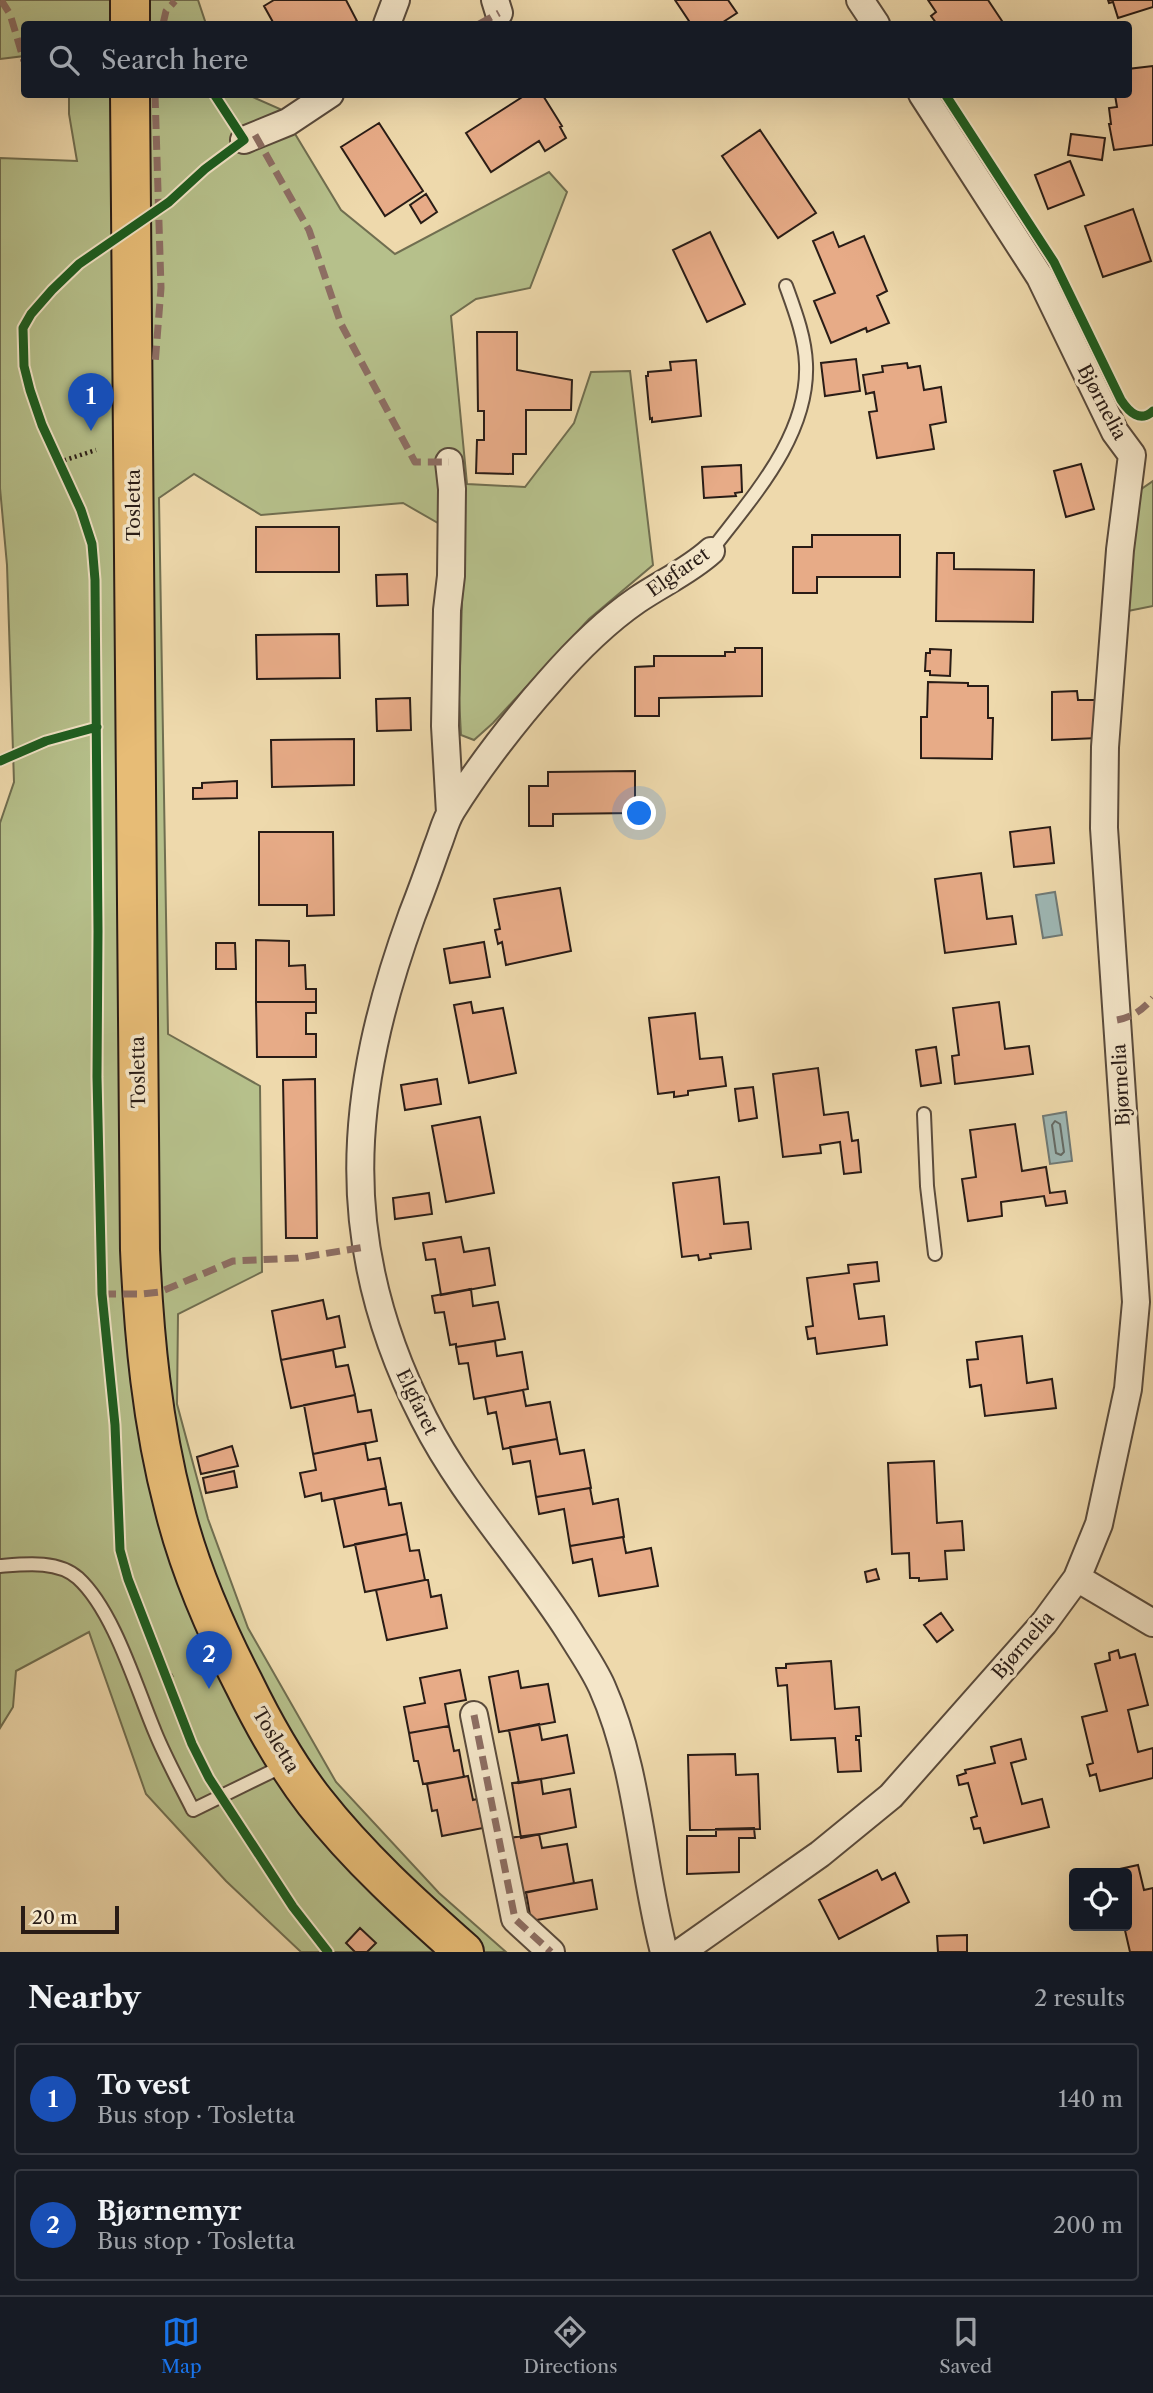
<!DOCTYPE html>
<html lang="en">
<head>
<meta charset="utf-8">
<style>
	body { margin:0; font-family:"Libre Caslon Text",serif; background:#242831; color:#f1f3f6 }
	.controls { position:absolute; right:21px; bottom:21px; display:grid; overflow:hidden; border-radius:7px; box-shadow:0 7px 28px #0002 }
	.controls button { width:63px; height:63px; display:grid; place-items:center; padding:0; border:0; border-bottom:2px solid #363941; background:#171b24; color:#f1f3f6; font:35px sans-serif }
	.scale { position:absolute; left:21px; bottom:18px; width:98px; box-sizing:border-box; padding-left:7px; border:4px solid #291c16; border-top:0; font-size:19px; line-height:24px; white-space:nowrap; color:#291c16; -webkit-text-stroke:5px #f4e6c9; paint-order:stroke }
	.you { position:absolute; left:640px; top:814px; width:24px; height:24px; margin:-18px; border:5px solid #fff; border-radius:50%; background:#1a73e8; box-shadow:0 0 0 10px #1a73e833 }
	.badge { display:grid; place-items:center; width:46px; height:46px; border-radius:50%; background:#1a73e8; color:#fff; font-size:23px; font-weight:700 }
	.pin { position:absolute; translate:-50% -58px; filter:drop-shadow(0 2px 4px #0008) }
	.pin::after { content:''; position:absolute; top:37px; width:24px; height:21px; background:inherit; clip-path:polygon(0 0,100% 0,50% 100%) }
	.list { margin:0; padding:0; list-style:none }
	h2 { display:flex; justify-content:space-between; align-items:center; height:91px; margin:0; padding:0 28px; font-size:30px }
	h2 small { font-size:23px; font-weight:400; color:#9ea1a6 }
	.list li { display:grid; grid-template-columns:46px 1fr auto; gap:21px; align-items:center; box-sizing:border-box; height:112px; margin:0 14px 14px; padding:0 14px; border:2px solid #363941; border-radius:7px }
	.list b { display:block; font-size:26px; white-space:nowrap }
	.list p { margin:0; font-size:23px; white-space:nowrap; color:#9ea1a6 }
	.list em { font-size:23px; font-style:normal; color:#9ea1a6 }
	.icon { flex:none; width:38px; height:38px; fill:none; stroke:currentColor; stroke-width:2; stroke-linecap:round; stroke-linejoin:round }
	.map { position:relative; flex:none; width:1153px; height:1952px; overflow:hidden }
	.search { position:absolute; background:#171b24; box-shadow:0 7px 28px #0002; left:21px; right:21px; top:21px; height:77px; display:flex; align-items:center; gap:18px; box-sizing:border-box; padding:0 24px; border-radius:7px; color:#9ea1a6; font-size:26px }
	.sheet { height:343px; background:#171b24 }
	nav { display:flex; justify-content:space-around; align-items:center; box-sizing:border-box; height:98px; border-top:2px solid #363941; background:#171b24; font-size:19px; color:#9ea1a6 }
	nav a { display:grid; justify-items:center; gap:4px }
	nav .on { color:#1a73e8 }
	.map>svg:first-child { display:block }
	.green { fill:#b6c08b; stroke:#706e50; stroke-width:2 }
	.water { fill:#9eb7b4; stroke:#6f7975; stroke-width:2 }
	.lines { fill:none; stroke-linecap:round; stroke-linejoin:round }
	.shore { stroke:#646a65; stroke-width:2 }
	.building { fill:#e7ab87; stroke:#291c16; stroke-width:2 }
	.service-casing { stroke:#5a4b3c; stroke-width:16 }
	.minor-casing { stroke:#5a4b3c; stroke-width:30 }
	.primary-casing { stroke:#291c16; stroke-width:42 }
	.path { stroke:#291c16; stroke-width:4.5; stroke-dasharray:2 3.5; stroke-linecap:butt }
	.service { stroke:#f4e6c9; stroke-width:12 }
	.minor { stroke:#f4e6c9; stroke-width:26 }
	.primary { stroke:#e7bc76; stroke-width:38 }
	.quiet { stroke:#8d6e63; stroke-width:7; stroke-dasharray:14 7; stroke-linecap:butt }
	.cycleway-casing { stroke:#f4e6c9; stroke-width:13 }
	.cycleway { stroke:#1b5e20; stroke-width:9 }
	.labels { text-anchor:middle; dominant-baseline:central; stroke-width:7; stroke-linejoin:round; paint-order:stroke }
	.street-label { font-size:19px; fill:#291c16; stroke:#f4e6c9 }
</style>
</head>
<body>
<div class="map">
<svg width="1153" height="1952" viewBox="0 0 1153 1952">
	<rect width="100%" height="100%" fill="#eed9ac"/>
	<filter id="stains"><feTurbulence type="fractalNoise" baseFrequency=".00286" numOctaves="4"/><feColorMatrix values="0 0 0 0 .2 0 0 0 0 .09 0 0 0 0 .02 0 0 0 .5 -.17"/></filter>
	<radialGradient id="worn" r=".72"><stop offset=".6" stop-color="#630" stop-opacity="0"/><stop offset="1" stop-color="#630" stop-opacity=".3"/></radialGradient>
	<path class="green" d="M0,0H198L206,24H24V56L0,59Z
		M69,95H248L280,109L341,210L395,254L549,172L567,192L530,288L476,299L451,316L467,484L525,487L574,423L591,372L630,371L653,565L589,619L493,723L474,740L461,735L459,698L464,538L403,503L261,515L194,474L159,498L168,1034L260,1086L262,1272L178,1314L177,1404L208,1519L248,1628L336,1782L439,1893L506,1952H301L226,1881L146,1794L89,1632L16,1671L13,1707L0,1728V823L14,782L7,565L0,488V158L77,161L69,114Z
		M1153,481V606L1128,611L1134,494Z"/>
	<path class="water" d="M1055,892L1062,935L1043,938L1036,895Z
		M1066,1112L1072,1161L1050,1164L1043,1116Z"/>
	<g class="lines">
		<path class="shore" d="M1055,1121L1060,1124L1064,1152L1061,1155L1056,1153L1052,1125Z"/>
	</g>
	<path class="building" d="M274,0H346L357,21L351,24H274L264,6Z
		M675,0H728L737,13L720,24H691Z
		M928,0H988L1004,24H937L931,16L936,12Z
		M1108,0H1153V7L1118,18L1113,2L1109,3Z
		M1153,66V145L1114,150L1109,124H1111L1109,108L1117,107L1115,95L1113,94H1128V69Z
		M527,94H542L562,126L560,127L566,138L545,151L539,141L491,172L466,133Z
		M379,123L423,191L385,216L341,147Z
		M760,130L816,213L778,238L722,156Z
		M1071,134L1105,138L1102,160L1068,155Z
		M1070,161L1084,195L1048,209L1035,175Z
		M426,194L437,212L421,223L410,205Z
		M1133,209L1151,261L1103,277L1085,226Z
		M710,232L745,304L707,322L673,250Z
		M833,232L839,247L864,236L887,291L877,296L889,323L867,332L866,328L831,343L814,301L835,293L813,241Z
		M477,332H517V370L572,380L571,410H526V454H513V474L476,473L477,440H484V411H478Z
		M856,359L860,391L825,396L821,363Z
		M696,360L701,416L652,422V418L650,419L646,376H648V372L671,370L670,362Z
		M907,363L908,368L920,366L924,390L941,387L946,422L930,425L934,449L877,458L869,412L877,411L874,392L866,394L863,375L883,372L882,366Z
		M1081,464L1094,509L1066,517L1054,471Z
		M741,465L742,492L735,493L736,496L704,498L702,467Z
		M256,527H339V572H256Z
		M812,535H900V577H817V593H793V547H812Z
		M937,553H954V569L1034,570L1033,622L936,621Z
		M407,574L408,605L377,606L376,575Z
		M339,634L340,678L257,679L256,635Z
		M735,648H762V696L659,698V716H635V667L654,666V656H725V652H735Z
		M930,649L951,650L950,676L930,675V671H925L926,653H930Z
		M928,682L968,683V686H988V718H993L992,759L921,758V717H927Z
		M1077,691L1078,700H1097L1098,738L1052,740V692Z
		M410,698L411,730L377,731L376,699Z
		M354,739V785L272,787L271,740Z
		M635,771V813L553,814V826H529V786H548V772Z
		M237,781V798L193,799V788H202V783Z
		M1050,827L1054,863L1014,867L1010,832Z
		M259,832H333L334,915L307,916V905H259Z
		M981,873L987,919L1012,916L1016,944L945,953L935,879Z
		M560,888L571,951L506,965L502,942L498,944L495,930L500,929L494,899Z
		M256,940L289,941V966L305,965L306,989H316V1002H256Z
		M484,942L490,977L450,983L444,949Z
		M216,943H235L236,969H216Z
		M256,1002H316V1013H306V1034H316V1057H257Z
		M471,1002L473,1013L503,1008L516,1073L469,1083L454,1005Z
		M999,1002L1005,1049L1029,1046L1033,1074L955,1084L952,1056L959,1055L953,1008Z
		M695,1013L700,1059L722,1057L726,1086L688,1091V1095L674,1097V1092L658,1094L649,1018Z
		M936,1047L941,1083L921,1086L916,1050Z
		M818,1068L824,1115L848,1112L852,1141L858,1140L861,1172L844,1174L840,1142L820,1145L821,1153L783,1157L773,1074Z
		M315,1079L317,1238H286L283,1080Z
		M437,1079L441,1104L405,1110L401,1085Z
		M753,1087L757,1118L739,1121L735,1089Z
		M480,1117L494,1193L446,1202L432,1126Z
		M1015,1124L1022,1171L1046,1167L1050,1193L1065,1191L1067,1203L1046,1206L1044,1196L1001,1202L1002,1216L968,1221L962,1179L976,1177L970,1130Z
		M719,1177L724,1224L748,1222L751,1249L710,1254L711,1258L699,1260L698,1255L682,1257L673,1183Z
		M429,1193L432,1214L395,1219L393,1198Z
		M461,1237L464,1252L489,1248L495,1285L441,1295L435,1259L426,1260L423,1243Z
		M877,1262L879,1281L854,1284L859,1319L884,1316L887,1345L817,1354L815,1338L808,1339L806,1327L813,1326L807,1278L849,1273L848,1265Z
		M471,1289L473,1306L498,1302L505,1339L456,1347V1344L450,1345L444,1312L435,1313L432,1296Z
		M323,1300L327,1319L339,1316L345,1347L281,1360L272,1311Z
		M1022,1336L1027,1383L1052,1379L1056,1408L985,1416L981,1385L970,1387L967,1360L978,1359L976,1342Z
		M495,1341L497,1356L522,1352L528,1389L474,1399L468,1363L459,1364L456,1347Z
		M333,1350L336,1367L348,1365L355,1395L291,1408L281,1360Z
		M523,1390L526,1406L550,1402L557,1439L503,1449L496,1412L488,1414L485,1397Z
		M355,1395L358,1412L371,1410L377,1441L313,1454L304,1405Z
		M557,1439L560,1454L584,1450L591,1488L536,1497L530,1461L513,1464L510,1447Z
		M365,1443L368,1460L380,1458L386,1488L322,1501L321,1493L305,1497L300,1473L316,1470L313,1454Z
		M232,1446L238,1466L201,1474L197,1457Z
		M934,1461L937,1523L962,1521L964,1550L945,1551L947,1579L919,1581V1578H910L909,1553L892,1554L888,1463Z
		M234,1471L237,1487L206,1493L203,1478Z
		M386,1488L389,1505L401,1503L407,1534L344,1547L334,1499Z
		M590,1488L593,1504L618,1499L624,1537L570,1546L564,1509L539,1514L536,1497Z
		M407,1534L410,1551L419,1550L425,1580L365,1592L355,1544Z
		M623,1537L626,1553L651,1548L658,1586L599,1596L592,1559L573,1563L570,1546Z
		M876,1569L879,1579L867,1582L865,1572Z
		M425,1580H428L431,1597L441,1595L447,1628L387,1640L376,1590Z
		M941,1613L953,1630L937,1642L924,1625Z
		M1118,1650L1120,1658L1135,1654L1148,1705L1128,1710L1138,1752L1153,1748V1778L1100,1791L1096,1774L1090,1776L1087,1765L1093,1763L1082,1717L1107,1711L1095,1664L1110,1660L1109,1653Z
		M831,1661L835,1709L859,1707L861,1736H856V1740H859L861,1771L838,1772L835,1738L791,1740L787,1685L778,1686L776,1668H786V1664Z
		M460,1670L466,1700L445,1704L449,1726L409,1733L404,1707L425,1703L420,1678Z
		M518,1671L521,1688L548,1684L555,1722L499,1732L489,1677Z
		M539,1724L542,1740L567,1735L574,1773L519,1783L509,1730Z
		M449,1726L454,1751L459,1750L464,1777L423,1784L418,1761H414L409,1733Z
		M1021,1739L1026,1759L1011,1763L1022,1804L1042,1799L1049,1827L984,1843L980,1828L974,1829L971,1818L977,1816L968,1783L959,1785L957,1776L966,1773L965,1770L995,1763L991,1747Z
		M735,1754L736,1775L758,1774L760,1829L690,1830L688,1755Z
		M468,1776L473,1800L477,1799L483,1828L442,1836L437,1810L432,1811L427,1784Z
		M541,1779L543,1794L570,1789L576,1827L521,1838L512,1783Z
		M754,1828L755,1838H739V1872L687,1874V1836H716V1829Z
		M539,1834L542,1848L567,1844L574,1883L519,1894L509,1838Z
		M1138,1865L1144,1890L1153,1888V1952H1130L1124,1926H1127V1873L1106,1872Z
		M877,1870L882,1880L895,1873L909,1902L839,1939L819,1900Z
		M592,1880L597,1909L531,1921L526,1892Z
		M360,1928L376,1943L367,1952H355L346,1943Z
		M967,1935V1952H938L937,1936Z"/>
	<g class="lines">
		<defs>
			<path id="service" d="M711,551C752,497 809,436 806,364C805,337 795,311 786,286
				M924,1114L927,1186L935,1254
				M0,1566C25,1564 58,1560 78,1578C114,1611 136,1687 155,1732C166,1759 180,1784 193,1810L285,1765"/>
			<path id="minor" d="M495,0L499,13
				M860,0L876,24
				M387,24L396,0
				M244,140L288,122L330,94
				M449,462L452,489L451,576L447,610L445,726L450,813
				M1077,1578L1153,1623
				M474,1715L515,1919L551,1952
				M664,1952C641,1864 639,1770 602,1687C593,1667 580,1649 569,1631C523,1559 463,1496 424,1419C335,1245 347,1094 412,915C421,892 429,870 437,847C442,835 445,821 452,810C478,768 516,719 549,682C575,652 605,622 637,600C662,583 689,571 711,551
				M681,1952L820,1854L891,1796L1044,1623L1077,1578L1099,1524L1128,1389L1136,1302L1104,828L1105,747L1120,550L1132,455L1115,432L1040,277L922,94"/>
			<path id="primary" d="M130,0V24
				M130,94L140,1250C144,1337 152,1423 174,1507C189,1568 215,1628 244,1684C264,1725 287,1766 315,1802C358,1857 411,1905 464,1952"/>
		</defs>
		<use href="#service" class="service-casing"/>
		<use href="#minor" class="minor-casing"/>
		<use href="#primary" class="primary-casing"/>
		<path class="path" d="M59,462L96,450
			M168,1678L173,1675"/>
		<use href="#service" class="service"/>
		<use href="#minor" class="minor"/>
		<use href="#primary" class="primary"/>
		<path class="quiet" d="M1,0L10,14L24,61
			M163,24L166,11L175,1
			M479,24L499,13
			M155,94L161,288L155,365
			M255,135L309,230L341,324L415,462H449
			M1117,1020C1133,1017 1142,1010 1153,998
			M102,1294H142L160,1292L233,1261L298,1258L365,1247
			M474,1715L515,1919L551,1952"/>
		<defs>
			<path id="cycleway" d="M214,94L244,140L205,169L169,202L79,264L52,290L31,314L23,328L24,366L30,390L42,425L81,510L92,544L95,580L98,931L97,1077L102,1294L115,1425L120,1550L128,1579L192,1744L209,1778L293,1907L328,1952
				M945,94L1054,262L1121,400C1129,412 1140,423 1153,411
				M0,761L46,741L97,727"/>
		</defs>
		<use href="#cycleway" class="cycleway-casing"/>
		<use href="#cycleway" class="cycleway"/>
	</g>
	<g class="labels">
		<g class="street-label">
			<text transform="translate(1102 402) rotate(62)">Bjørnelia</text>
			<text transform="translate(133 505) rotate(-90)">Tosletta</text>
			<text transform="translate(678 572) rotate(-35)">Elgfaret</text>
			<text transform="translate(138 1072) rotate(-91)">Tosletta</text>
			<text transform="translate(1121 1085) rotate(-93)">Bjørnelia</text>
			<text transform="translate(417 1402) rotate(64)">Elgfaret</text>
			<text transform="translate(1023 1645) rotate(-49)">Bjørnelia</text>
			<text transform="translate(276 1740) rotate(59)">Tosletta</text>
		</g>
	</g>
	<rect width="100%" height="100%" filter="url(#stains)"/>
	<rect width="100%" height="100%" fill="url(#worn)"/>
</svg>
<div class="controls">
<button><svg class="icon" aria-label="locate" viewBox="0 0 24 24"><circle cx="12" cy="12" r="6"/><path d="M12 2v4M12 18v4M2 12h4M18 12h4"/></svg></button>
</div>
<div class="scale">20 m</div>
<div class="you"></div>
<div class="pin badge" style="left:91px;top:431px;background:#1a4fb4">1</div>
<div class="pin badge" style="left:209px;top:1689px;background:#1a4fb4">2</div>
<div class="search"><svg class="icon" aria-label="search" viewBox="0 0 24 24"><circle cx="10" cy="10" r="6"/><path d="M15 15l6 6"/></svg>Search here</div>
</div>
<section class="sheet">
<h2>Nearby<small>2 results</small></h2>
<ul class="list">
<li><span class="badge" style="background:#1a4fb4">1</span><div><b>To vest</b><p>Bus stop · Tosletta</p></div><em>140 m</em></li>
<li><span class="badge" style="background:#1a4fb4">2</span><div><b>Bjørnemyr</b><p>Bus stop · Tosletta</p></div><em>200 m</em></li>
</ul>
</section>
<nav>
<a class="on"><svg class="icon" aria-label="map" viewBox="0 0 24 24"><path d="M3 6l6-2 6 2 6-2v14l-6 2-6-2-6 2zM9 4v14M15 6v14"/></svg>Map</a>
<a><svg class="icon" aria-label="directions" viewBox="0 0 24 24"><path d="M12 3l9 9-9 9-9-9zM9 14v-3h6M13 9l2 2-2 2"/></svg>Directions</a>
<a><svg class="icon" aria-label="saved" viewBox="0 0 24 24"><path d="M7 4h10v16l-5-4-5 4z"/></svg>Saved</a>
</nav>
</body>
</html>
